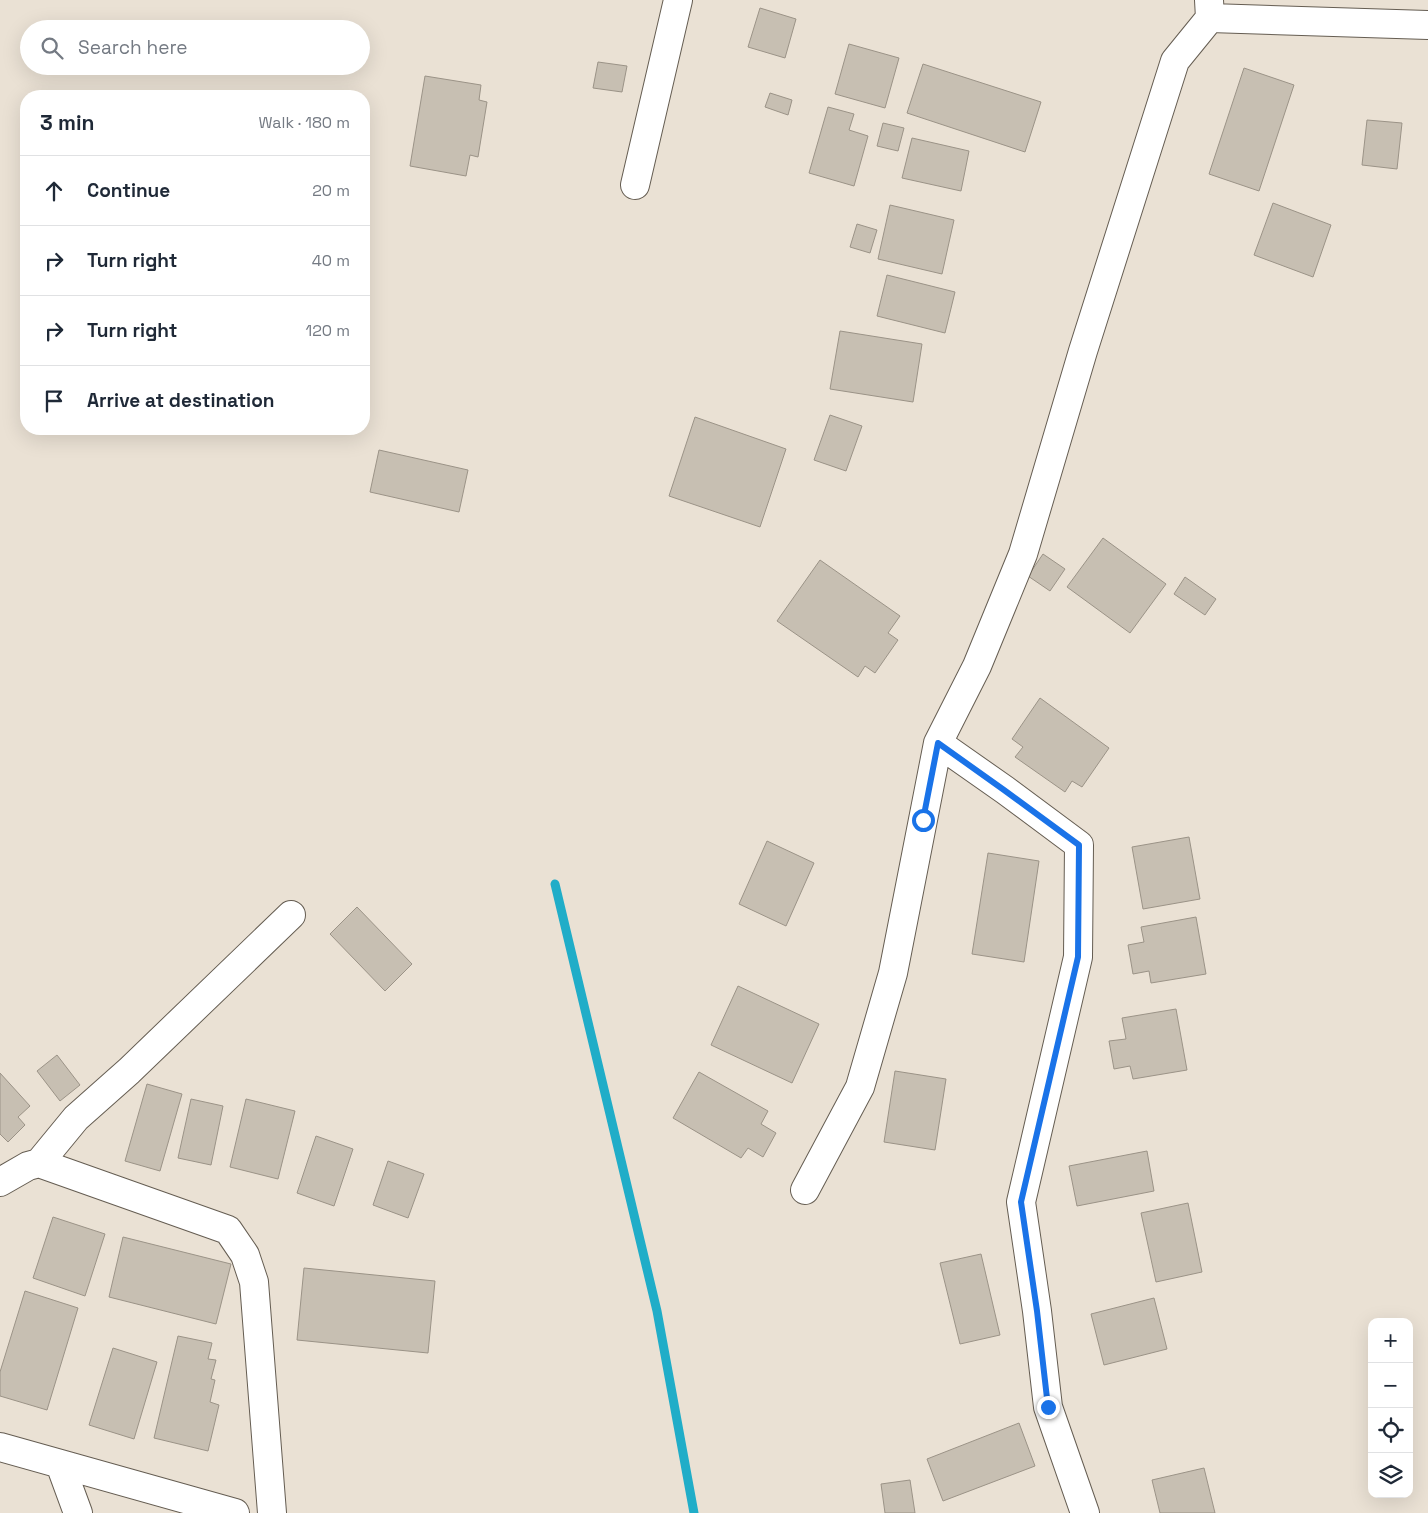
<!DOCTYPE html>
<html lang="en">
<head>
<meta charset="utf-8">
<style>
	body { margin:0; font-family:"Space Grotesk",sans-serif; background:#f2f2f3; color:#1f2937 }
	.controls { position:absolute; right:15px; bottom:15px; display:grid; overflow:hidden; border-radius:10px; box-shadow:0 5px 20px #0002 }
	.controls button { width:45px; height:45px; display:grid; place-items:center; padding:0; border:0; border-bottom:1px solid #e0e1e3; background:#fff; color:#1f2937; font:25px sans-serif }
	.stop { position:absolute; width:15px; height:15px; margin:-11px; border:4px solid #1a73e8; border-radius:50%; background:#fff }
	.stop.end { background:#1a73e8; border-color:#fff; box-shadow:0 1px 5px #0008 }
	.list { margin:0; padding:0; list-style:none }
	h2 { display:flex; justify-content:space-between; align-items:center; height:65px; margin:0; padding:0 20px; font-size:21px }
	h2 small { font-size:16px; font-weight:400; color:#747a83 }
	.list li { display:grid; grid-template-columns:32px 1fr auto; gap:15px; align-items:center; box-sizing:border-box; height:70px; padding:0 20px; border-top:1px solid #e0e1e3 }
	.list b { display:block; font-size:19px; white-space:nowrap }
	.list em { font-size:16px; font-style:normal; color:#747a83 }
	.icon { flex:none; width:28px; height:28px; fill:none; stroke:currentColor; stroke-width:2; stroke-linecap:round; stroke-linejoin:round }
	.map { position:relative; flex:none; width:1428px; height:1513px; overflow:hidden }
	.search { position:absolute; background:#fff; box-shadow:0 5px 20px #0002; left:20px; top:20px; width:350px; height:55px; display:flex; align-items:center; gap:12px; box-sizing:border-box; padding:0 18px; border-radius:28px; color:#747a83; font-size:19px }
	.panel { position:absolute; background:#fff; box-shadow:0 5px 20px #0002; left:20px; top:90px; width:350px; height:345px; border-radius:20px }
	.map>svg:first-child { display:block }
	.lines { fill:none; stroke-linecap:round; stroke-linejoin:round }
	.stream { stroke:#20adc8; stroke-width:9 }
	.building { fill:#c7bfb2; stroke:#9b9387 }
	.minor-casing { stroke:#655d52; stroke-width:30 }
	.minor { stroke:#fff; stroke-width:28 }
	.route { stroke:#1a73e8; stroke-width:6 }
</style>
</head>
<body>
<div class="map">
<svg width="1428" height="1513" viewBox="0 0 1428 1513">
	<rect width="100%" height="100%" fill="#eae1d4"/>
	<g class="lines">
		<path class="stream" d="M555,884L657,1311L694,1513"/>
	</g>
	<path class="building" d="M760,8L796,19L785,58L748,47Z
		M849,44L899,58L885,108L835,94Z
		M598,62L627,66L622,92L593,88Z
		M923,64L1041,102L1025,152L907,113Z
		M1244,68L1294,85L1259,191L1209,174Z
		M425,76L481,85L479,100L487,102L478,157L470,155L466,176L410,166Z
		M770,93L792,100L788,115L765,107Z
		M828,107L854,114L849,130L868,136L854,186L809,173Z
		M1367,120L1402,123L1397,169L1362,165Z
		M883,123L904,128L898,151L877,146Z
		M912,138L969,151L961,191L902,178Z
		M1273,203L1331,225L1313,277L1254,255Z
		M890,205L954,220L942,274L878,259Z
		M857,224L877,230L870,253L850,247Z
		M887,275L955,292L945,333L877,316Z
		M840,331L922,344L913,402L830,389Z
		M830,415L862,426L846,471L814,460Z
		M695,417L786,449L760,527L669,496Z
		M379,450L468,470L459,512L370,492Z
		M1103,538L1166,584L1130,633L1067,587Z
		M1043,554L1065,569L1050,591L1028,576Z
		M820,560L900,616L888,633L898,640L875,673L865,666L858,677L777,621Z
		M1185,577L1216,599L1205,615L1174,594Z
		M1040,698L1109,748L1082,787L1072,781L1065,792L1015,757L1023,747L1012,739Z
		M1189,837L1200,899L1143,909L1132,847Z
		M767,841L814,863L786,926L739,904Z
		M988,853L1039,861L1024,962L972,954Z
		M357,907L412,964L385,991L330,934Z
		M1196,917L1206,974L1151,983L1149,971L1133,974L1128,945L1144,942L1141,927Z
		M738,986L819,1024L792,1083L711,1045Z
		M1176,1009L1187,1070L1133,1079L1130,1066L1114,1069L1109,1041L1126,1039L1122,1018Z
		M57,1055L80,1085L60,1101L37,1071Z
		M895,1071L946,1079L935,1150L884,1142Z
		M699,1072L768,1111L761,1124L776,1133L763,1157L748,1148L741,1158L673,1118Z
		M0,1073L30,1106L18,1117L25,1125L8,1142L0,1134Z
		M147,1084L182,1094L160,1171L125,1161Z
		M191,1099L223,1106L211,1165L178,1158Z
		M246,1099L295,1111L278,1179L230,1167Z
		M316,1136L353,1149L334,1206L297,1193Z
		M1147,1151L1154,1191L1077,1206L1069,1166Z
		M388,1161L424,1174L408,1218L373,1205Z
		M1188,1203L1202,1272L1156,1282L1141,1213Z
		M53,1217L105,1234L85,1296L33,1278Z
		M123,1237L231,1264L216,1324L109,1297Z
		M981,1254L1000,1335L960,1344L940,1263Z
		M304,1268L435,1281L428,1353L297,1340Z
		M25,1291L78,1308L47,1410L0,1396V1372Z
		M1154,1298L1167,1349L1104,1365L1091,1314Z
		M178,1336L212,1343L208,1359L216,1360L211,1379L215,1380L210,1402L219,1405L208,1451L154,1438Z
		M113,1348L157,1362L134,1439L89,1425Z
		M1019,1423L1035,1466L943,1501L927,1459Z
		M1204,1468L1215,1513H1160L1152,1480Z
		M910,1480L915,1513H885L881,1484Z"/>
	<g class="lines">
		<defs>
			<path id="minor" d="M1210,18L1428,25
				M635,185L678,0
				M938,743L1005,790L1079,845L1078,957L1021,1202L1037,1311L1048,1407L1085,1513
				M39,1163L76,1118L129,1071L291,915
				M0,1182L28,1166L39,1163L228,1230L245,1255L254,1282L272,1513
				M805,1190L860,1087L893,973L938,743L977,666L1023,554L1083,351L1175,61L1210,18L1209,0
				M0,1447L235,1513
				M60,1464L78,1513"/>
		</defs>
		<use href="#minor" class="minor-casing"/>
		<use href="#minor" class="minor"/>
	</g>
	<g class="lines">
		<path class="route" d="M923,820L938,743L1004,790L1079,845L1078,957L1021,1202L1037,1311L1048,1407"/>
	</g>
</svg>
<div class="controls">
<button>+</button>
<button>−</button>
<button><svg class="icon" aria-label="locate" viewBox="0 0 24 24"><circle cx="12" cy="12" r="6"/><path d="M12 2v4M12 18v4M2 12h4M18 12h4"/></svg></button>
<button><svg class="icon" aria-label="layers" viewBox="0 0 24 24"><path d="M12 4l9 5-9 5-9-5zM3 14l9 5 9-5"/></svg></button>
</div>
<div class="stop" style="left:923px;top:820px"></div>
<div class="stop end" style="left:1048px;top:1407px"></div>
<div class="search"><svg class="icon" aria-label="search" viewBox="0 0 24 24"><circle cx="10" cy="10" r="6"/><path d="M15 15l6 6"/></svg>Search here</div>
<section class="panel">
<h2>3 min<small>Walk · 180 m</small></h2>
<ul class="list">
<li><svg class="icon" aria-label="ahead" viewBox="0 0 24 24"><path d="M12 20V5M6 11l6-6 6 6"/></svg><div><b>Continue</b></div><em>20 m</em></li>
<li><svg class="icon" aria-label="right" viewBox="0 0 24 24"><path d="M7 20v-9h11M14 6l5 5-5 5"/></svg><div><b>Turn right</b></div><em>40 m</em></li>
<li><svg class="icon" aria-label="right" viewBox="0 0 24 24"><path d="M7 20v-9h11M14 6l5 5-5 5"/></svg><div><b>Turn right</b></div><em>120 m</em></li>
<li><svg class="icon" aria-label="arrive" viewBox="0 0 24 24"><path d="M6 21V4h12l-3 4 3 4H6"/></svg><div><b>Arrive at destination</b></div></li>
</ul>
</section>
</div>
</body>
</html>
